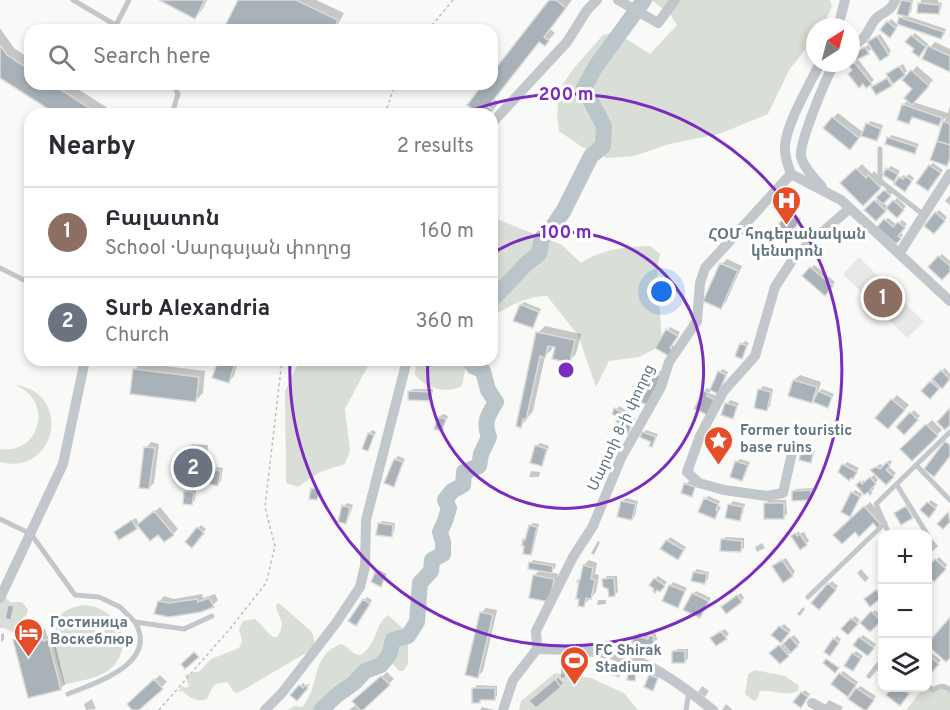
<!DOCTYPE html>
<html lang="en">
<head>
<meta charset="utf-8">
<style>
	body { margin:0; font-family:Overpass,"Noto Sans Armenian",sans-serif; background:#f7f7f7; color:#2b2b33 }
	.controls { position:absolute; right:18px; bottom:18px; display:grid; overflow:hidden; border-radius:12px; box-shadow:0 3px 9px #0003 }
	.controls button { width:54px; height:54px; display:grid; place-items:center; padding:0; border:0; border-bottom:2px solid #e1e1e2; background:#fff; color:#2b2b33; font:30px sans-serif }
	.compass { position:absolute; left:806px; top:18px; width:54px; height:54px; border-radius:50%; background:#fff; box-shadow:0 3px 9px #0003; rotate:36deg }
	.you { position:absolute; left:662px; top:292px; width:21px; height:21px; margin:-15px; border:4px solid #fff; border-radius:50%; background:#1a73e8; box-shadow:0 0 0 9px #1a73e833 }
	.badge { display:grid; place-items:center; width:39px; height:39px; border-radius:50%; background:#db2777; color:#fff; font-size:20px; font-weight:700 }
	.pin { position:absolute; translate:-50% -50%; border:3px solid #fff; box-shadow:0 2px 6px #0006 }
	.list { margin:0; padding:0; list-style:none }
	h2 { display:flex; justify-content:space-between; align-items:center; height:78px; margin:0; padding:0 24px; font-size:26px }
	h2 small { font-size:20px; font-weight:400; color:#7c7c81 }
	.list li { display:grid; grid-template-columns:39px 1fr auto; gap:18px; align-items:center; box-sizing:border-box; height:90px; padding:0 24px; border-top:2px solid #e1e1e2 }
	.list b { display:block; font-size:22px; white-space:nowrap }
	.list p { margin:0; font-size:20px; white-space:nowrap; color:#7c7c81 }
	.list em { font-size:20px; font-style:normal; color:#7c7c81 }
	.icon { flex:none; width:33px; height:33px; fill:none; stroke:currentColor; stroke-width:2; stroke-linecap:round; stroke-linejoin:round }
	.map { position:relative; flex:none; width:950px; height:710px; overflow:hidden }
	.search { position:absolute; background:#fff; box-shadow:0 3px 9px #0003; left:24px; top:24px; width:474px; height:66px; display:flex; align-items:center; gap:15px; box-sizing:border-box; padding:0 21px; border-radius:18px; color:#7c7c81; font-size:22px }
	.panel { position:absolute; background:#fff; box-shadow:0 3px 9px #0003; left:24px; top:108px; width:474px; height:258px; border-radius:18px }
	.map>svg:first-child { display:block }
	.built { fill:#e7e8e8 }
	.green { fill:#d9ded6 }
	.shadow { fill:#0003 }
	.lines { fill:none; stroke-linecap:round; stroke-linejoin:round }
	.river { stroke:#bac6ca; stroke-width:16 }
	.building { fill:#a9b2b8; stroke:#dbdbd9; stroke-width:1.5 }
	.path { stroke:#babec1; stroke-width:1.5; stroke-dasharray:3 3; stroke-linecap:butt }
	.lane { stroke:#c2c7cb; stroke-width:5 }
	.street { stroke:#c2c7cb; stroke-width:10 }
	.ring { fill:none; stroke:#7b2cbf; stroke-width:3 }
	.labels { text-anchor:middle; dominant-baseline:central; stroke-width:6; stroke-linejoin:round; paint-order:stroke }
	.poi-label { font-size:15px; font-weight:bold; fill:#647682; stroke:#fff; text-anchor:start }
	.street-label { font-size:15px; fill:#647682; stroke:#fff }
	.centre { fill:#7b2cbf; stroke:#fff; stroke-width:3 }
	.ring-label { font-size:18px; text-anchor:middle; font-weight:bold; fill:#7b2cbf; stroke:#fff; stroke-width:6; stroke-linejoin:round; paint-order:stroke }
</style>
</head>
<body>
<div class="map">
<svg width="950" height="710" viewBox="0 0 950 710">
	<rect width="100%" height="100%" fill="#f9f9f7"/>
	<path class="built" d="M859,257L924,322L907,338L843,274Z"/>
	<path class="green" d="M651,0H830L832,6L823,27H815V37L789,70L768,114L719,134L669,144L634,156L607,158L582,147L559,131L557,116L559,90L574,68L603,35L615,32L650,54L677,25L670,14Z
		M492,217L562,245L581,263C602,249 625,247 650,246L660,254L657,267L662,345L639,357L609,361L596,387L578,335L547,296C527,296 509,306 492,317Z
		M300,360H371L345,409L350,451L345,464L320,472L298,487L286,483L285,391Z
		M416,360H467L462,386C445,394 427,389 415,375Z
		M15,385C73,392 57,477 0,462V449C41,455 54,400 15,385Z
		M5,597L10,602H22L28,610L26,616L21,619L18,632L15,633L4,628H0V598Z
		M279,603L312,632L315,644L306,653L238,693L234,692L227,682C210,684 214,686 207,699C196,703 190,697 182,691L178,692L182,686L186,688L189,686L185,675L200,671L211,659L239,648L242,641L239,629L243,621L255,619C262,624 266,632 273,637H277C288,621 277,619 276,605Z
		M84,605C118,607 138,646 109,670C97,679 78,681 64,685C56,654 36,612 84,605Z
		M388,615L408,633V664L403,671H399L391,662L384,659L344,687L326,710H288L294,706L302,707C321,687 309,656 341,644C349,646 352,656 361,655C378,643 374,625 388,615Z
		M755,670L785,676L799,686L798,691C786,697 773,689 760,691L757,699L754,701L745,694L748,674Z
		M555,673L591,678L624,693L638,710H519L521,701Z
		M940,686L950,690V710H906L922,690Z"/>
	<path class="shadow" d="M162,0H207L202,10L195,17Z
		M240,0H316L344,13L335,30H236Z
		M551,0H572L550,29L555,33L545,44L540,40L494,99L499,103L493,110L489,114H482L485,84H492V76Z
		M903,0H913L911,12L907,16L946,29L944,35L941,38L899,24L892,33L888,22L891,19L898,25L904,14L899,13Z
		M921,0H938V2L942,3L941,9L938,12H919Z
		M0,28L14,48L30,59V84H70L117,114H59L0,76Z
		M915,33L928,44L922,52L916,49L912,36Z
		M880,34L891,51L888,54L873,48L857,58L874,80L867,86L854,70V63L857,60L854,53L870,44L872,40Z
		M935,42L950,49V69L930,47Z
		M903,64L907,71L891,85H876L890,76L891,72Z
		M917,66L933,80L913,102L948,113L950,106V161L947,164L932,159L946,117L939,124L914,117L909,122L903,105L908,100L914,89L904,80Z
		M838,113L864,133L870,121L883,125L880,136L876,140L862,134L855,143L833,118Z
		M892,135L919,144L917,149L914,152L889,138Z
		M933,163L943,170L931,186L930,166Z
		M862,164L872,174L874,171L885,182L863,204L843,183Z
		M891,166L900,171L894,180L888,169Z
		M909,174L914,178L908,187L896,184L903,175L906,177Z
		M888,188L893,192L883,202L888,207L897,198L906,206L897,216L888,207L876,219L867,210Z
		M950,195V205L945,201Z
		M939,210L947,217L937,229L936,213Z
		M791,211L801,219L790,235L788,214Z
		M888,218L897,225L902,220L907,224L900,232L903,235L896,242L879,227Z
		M942,254L950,261V270L930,267Z
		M727,259L742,266L726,302L721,307L722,264Z
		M814,265L835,282L825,294L804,276Z
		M524,302L541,309L532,327L521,305Z
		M545,326L581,334L576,354L569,361L557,346L553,345L552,349L545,356L533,411L521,426L538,333Z
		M670,327L680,332L672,345L677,348L675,353L657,347Z
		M745,341L749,343L741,357L742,344Z
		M219,360H238L234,376L229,381Z
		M141,363L205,371L203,393L196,400L134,370Z
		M945,368L950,374V378L930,397L923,390Z
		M723,369L728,372L721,389L719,372Z
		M658,370L664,373L644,397L640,390L643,387L649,389Z
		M800,375L821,382L818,393L822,389L834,394L827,406L813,400L812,402L794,380Z
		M763,386L773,389L770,406L766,409L760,390Z
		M707,388L711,390L709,393L717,396L711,410L704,391Z
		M413,389H433L432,396L429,399L410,392Z
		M897,395L909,405L893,422L877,417Z
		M730,400L739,403L733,417L727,404Z
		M619,406L632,414L631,416L635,418L628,433L624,424L618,415L614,414Z
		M914,410L920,416L904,433L898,427Z
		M443,414L448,416L442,430L439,417Z
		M932,420L942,430L912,459L902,449Z
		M372,430L376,432L368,449L369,434Z
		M646,430L658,434L652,445V441L643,433Z
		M151,442L159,444L154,483L149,488L146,448Z
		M540,443L549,446L544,461L541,464L537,446Z
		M192,444L208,445L206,480L200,485L187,449Z
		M805,449L815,451L810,461L802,452Z
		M398,456L405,459L396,482L393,485L395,459Z
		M740,459L750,462L745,476L742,479L737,462Z
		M890,460L892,462L888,466L896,473L886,483L872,470L880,464L883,466Z
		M847,462L859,468L853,477L844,465Z
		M215,467L223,468L221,481L218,484L212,470Z
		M531,471L540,472L539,477H529Z
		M874,475L878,480L872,486L874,489L870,493L858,485L864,480L865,483Z
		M689,481L697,484L692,495L686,484Z
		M813,488L814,495L811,499L793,492L796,489Z
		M189,489L196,490L195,500L192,503L186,492Z
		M855,490L862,494L850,515L852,493Z
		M708,496L720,501L718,506L721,507L715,517L705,499Z
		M626,498L638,501L635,516L632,519L622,502Z
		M769,500H786L787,514L784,517L765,504Z
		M931,500L938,505L929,516L922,510Z
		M733,501L745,504L742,516L739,520L730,505Z
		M870,502L885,519L878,526L873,521L855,530L835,535Z
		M347,503L353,505L348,519L345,522L344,506Z
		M160,507L178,529L173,534L158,533L139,525L120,538L119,529L136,518L140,525Z
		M382,521L395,523L394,532L391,535L379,524Z
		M533,523L539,524L533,551L530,554L526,545L524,544L530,526Z
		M201,525L206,529L194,543L187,542Z
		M799,531L800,534L804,532L809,541L806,544L793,536Z
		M670,537L686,547L678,558L662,548Z
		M726,537L744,538V548L740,551L722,540Z
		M932,539L938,546L928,555V542Z
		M598,541L600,542L594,555L591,553Z
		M762,543L765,548L757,552L755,547Z
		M939,557L947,565L934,580L928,574V569Z
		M786,558L795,572L792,575L777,563Z
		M533,560L556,564L555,568L551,572L558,574L554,595L534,575L540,570L530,563Z
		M589,560L597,563L595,574L599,575L596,592L584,605V565Z
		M697,569L709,572L708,579L705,582L694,572Z
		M861,569L869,578L865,582L857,573Z
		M379,570L387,574L381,585L376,573Z
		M607,576H617L618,592L614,595L604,580Z
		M658,576L667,582L663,587L657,589L655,579Z
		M832,581L838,586L819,608L813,603Z
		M673,582L687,588L678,606L670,586Z
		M880,588L882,594L870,605L869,597Z
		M696,591L711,598L700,617L693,594Z
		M741,593L744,598L741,601L726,604Z
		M202,594L203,598L215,594L218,600L213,605L186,614L159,602L164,596L174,599Z
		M367,597L372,600L359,621L364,600Z
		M598,600H606V604L597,605Z
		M928,601L932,605L928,610Z
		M803,607L805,609L800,616L797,614Z
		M486,608L497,610L483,671L478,676L481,613Z
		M875,610L882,617L870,630L862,623Z
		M855,616L860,620L851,630L852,619Z
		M784,624L791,630L784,638L773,635Z
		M45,629L47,636L53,635L65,684L60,689L15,640L20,635Z
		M725,629L729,634L726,637L715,635Z
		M4,633V640L1,642V634Z
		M639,633L650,636L653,633L656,634V637L658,638L651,647L647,646L642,657L636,636Z
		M794,635L800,642L788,655L771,653Z
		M863,635L876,644L871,651L860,638Z
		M837,636L841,639L833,651L834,639Z
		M677,649H688V658L685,662L674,652Z
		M856,651L863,656L856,666L853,654Z
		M932,653L941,660L928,675V658Z
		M616,659L626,663L619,675L613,662Z
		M561,667H566L565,677L561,678Z
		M843,671L858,682L851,692L840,674Z
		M387,672L394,679L360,710H349L357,704L354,702Z
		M653,672L660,675L653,689L650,676Z
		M160,675L167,682L137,710H134L129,704Z
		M558,678L563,683L560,686L534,698Z
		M303,683L306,685L310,684L297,699L293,695Z
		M477,685L497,686V696L494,699H482L480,702L474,689Z
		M702,686L709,691L705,697L698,692Z
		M860,686L876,696L869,706L850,699Z
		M894,688H908L911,690L903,701L889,695Z
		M805,690L810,694L804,703L802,693Z
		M92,699L96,709L86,710L84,704Z
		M829,700L843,707L841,710H830L824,707Z
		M726,704L732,709L731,710H722Z
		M482,707L494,710H480Z"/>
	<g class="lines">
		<path class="river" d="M492,300L527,263L539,254L542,238L550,231L564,210L591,156L603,146L604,126L584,88L596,66L644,0
			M321,710L337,695L354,683L365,671L381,665L389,655L393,640L408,636L417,622L420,583L431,571L432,560L443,554V542L440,532L445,521L449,508L445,500L452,491L463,485L464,472L479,466L481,454L489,437C483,422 488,415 496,402L488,390L483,371L473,366L470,360"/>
	</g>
	<path class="building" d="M159,0H205L195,19Z
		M238,0H296L338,20L333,30H233L225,26Z
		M549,0H556L566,8L544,37L549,41L545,46L539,42L488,107L493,110L490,114H479L467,105L483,84H492V73Z
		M901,0L912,2L908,17L897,14Z
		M918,3L940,5L939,14L917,13Z
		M899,17L944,32L941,39L897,24Z
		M887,21L896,29L890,38L880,30Z
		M911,35L926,47L919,57L912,52L914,49L905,42Z
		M877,36L889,55L880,61L867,42Z
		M0,45L7,55L30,70V84H52L99,114H56L0,78Z
		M928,46L950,56V72L922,59Z
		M865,47L869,54L856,60L852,53Z
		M854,62L872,84L866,88L863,84L859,88L848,74L852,70L849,66Z
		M899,66L905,75L893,84L886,74Z
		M911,70L929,86L912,105L904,98L912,89L902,80Z
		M887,78L892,86L876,95L871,87Z
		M902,104L942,118L939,126L912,117L909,124L897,120Z
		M832,117L859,138L850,150L823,128Z
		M943,121L950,124V145L937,141Z
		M866,123L881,129L877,141L861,136Z
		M887,137L917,147L915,154L885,144Z
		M937,141L950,145V158L947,166L930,160Z
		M929,165L941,173L928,191L916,183Z
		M856,168L866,178L868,175L881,188L863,206L840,183Z
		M886,168L898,174L894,182L883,175Z
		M905,176L912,181L905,192L894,184L899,177L903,179Z
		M884,190L891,196L883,204L876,198Z
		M874,200L886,211L876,221L864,210Z
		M893,200L904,210L897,218L886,208Z
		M935,212L945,221L934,234L924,226Z
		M787,213L799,222L787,240L774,230Z
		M884,219L893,227L898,222L905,228L898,236L901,239L896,244L877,227Z
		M938,256L950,266V272L942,280L928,267Z
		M720,263L738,271L721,309L703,301Z
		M810,267L833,286L825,296L802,276Z
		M520,304L539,312L533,328L513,321Z
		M666,329L678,336L670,348L675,351L672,358L655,348Z
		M536,332L575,340L570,363L552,359L555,347L548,346L545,358L540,356L526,420L523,419L521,428L516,426Z
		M740,343L747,346L742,359L735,356Z
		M218,360H236L229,383L212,378Z
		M133,369L199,377L196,402L130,394Z
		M941,370L950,379L942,389L932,379Z
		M718,371L726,375L718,394L710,390Z
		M654,373L662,376L647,405L640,402L642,398L636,396L639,389L646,392Z
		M793,380L817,387L812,403L788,396Z
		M930,381L939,389L930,399L921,391Z
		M758,389L771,392L767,411L754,408Z
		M703,390L708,393L707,396L715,400L708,415L694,409Z
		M408,391L430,392V401L408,400Z
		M818,391L832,397L828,408L813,402Z
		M891,399L905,410L888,429L875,418Z
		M725,403L737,406L733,419L721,415Z
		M614,408L630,417L629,419L633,421L628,434L620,431L623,425L616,422L617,416L612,414Z
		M950,408V425L945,430L937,422Z
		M910,412L918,420L904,435L896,427Z
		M438,417L446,419L442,431L434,429Z
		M926,424L938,436L912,461L900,449Z
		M642,432L656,437L652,447L649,446L651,442L640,437Z
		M368,433L374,435L368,451L362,449Z
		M945,441L950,445V456L934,477L924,469Z
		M535,445L547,449L542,466L530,463Z
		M144,447L155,448L149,489L139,488Z
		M185,449L204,450L201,487L182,485Z
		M801,451L813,454L811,463L799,460Z
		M394,459L403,462L394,487L384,483Z
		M735,461L748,465L742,481L730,477Z
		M887,462L890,466L886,470L894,477L886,485L870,470L876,467L880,469Z
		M842,464L857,472L853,479L851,478L849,481L838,472Z
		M211,469L221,471L218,486L209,484Z
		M870,477L876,484L870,490L872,493L870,495L868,492L864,495L856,485L860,481L862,484Z
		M684,483L695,487L692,497L681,493Z
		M311,488L320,490L317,500L309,499Z
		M811,490V500L792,501V491Z
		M184,491L194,493L192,505L183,504Z
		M851,492L860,497L850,517L841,512Z
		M704,498L718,504L716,510L718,511L715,519L698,512Z
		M621,501L636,504L632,520L617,517Z
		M927,502L936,509L929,518L920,510Z
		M764,503H784V519H764Z
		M728,504L743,507L740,521L725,518Z
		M342,505L350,508L346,524L338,522Z
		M864,506L881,525L878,529L873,523L859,537L855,532L842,544L833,535Z
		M906,506L913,518L901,525L894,513Z
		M154,511L174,535L164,542L158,535L150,541L137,525Z
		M948,512L950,522L943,529L937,524Z
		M132,520L137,529L119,540L114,532Z
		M378,523L393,525L392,537L376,535Z
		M529,525L537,527L531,555L523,554L524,546H522L523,539L525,540Z
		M197,527L204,533L192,548L185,542Z
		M795,533L797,536L800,534L807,545L800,550L791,536Z
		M721,539L742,541L741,552L720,551Z
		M666,540L684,550L678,560L660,549Z
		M935,559L946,569L934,582L928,576V567Z
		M782,560L793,576L783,583L772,566Z
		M529,562L553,566L552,573L528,569Z
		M583,565L593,568L591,579L595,580L591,599L586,598L584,607L578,606L579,599H576L579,582H577L578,580H580Z
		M375,572L385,577L381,587L371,582Z
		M693,572L707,574L705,584L691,581Z
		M533,575L554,579L550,602L529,598Z
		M614,578L615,596L609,597L608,589L603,587L602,579Z
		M654,578L665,586L660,592L657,590L655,593L653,591L654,589L649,585Z
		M828,583L836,590L819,610L811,603Z
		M669,585L685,591L678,608L662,601Z
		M876,590L882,597L870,607L864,599Z
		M692,593L709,601L700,618L683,610Z
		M737,595L742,602L726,614L721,607Z
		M209,598L214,607L201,612L169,617L154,614L158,601L169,603L197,599L198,602Z
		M363,599L370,604L356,626L348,621Z
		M8,605L14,606L11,620L5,619Z
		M871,611L881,621L870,632L860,623Z
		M480,612L493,615L478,678L465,675Z
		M950,617V658L946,662L928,646V643Z
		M851,618L858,624L848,635L841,629Z
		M779,626L789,633L781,643L771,635Z
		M721,631L727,639L716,646L710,638Z
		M41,633L43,641L48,639L61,690L28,698L13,640Z
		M634,635L648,639L649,635L654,637L653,640L656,641L651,649L645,647L642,658L634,656L636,648L631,646Z
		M790,637L798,646L791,653L783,644Z
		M859,637L874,648L868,656L853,645Z
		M833,638L839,643L830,656L824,652Z
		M779,645L789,656L780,664L769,653Z
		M672,651H685V663H672Z
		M194,652L199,657L185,669L181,664Z
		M852,653L861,659L853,671L844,666Z
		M928,655L939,664L928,677Z
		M826,659L839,668L835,673L823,663Z
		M612,661L623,666L619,677L607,672Z
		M629,668L636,669L635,681L627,680Z
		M839,673L856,685L848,697L831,684Z
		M649,675L658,678L653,691L644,687Z
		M381,676L390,685L363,710H360L352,701Z
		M154,679L163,689L139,710H132L127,704Z
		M555,679L561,687L536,708L529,701Z
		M299,685L303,688L305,685L308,688L297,701L290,695Z
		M472,688H495V700H480V703H472Z
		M856,688L874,700L867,710H864L848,699Z
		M892,688H901L909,694L900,706L886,695Z
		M801,692L808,697L801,708L793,702Z"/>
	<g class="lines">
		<path class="path" d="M428,30L453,0
			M385,114L395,84
			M159,710L229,630L266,583L275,546L265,507L282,360"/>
		<path class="lane" d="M73,0L124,30
			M116,25L129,0
			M172,114L178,94L173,84
			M880,149V181L924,215
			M0,268L30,283
			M917,466L950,500
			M897,485L927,534
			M0,519L31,534L75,595L99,597L120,607L135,622L184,629L212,616
			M889,534L876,504L950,432
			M808,597L885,523
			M869,676L882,660
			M928,686L933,690C939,686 944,684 950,690
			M68,694C95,683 159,664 135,622
			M686,710L689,691"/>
		<path class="street" d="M618,0L658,23L675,0
			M838,27L845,0
			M851,47C869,36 864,36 874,21C881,11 890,14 895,0
			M820,63C809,86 787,122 785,146C784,156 788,165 791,174L841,200L950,301
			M492,123L567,42L587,10L597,0
			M822,187C815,178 803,168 801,156C799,143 827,75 835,63
			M899,254L950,174
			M792,453L783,493L767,496L724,490L699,483L687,472L700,436L723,392L755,356L775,287L786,270L795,256L850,208
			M0,598L63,464L85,360
			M537,649C573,650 615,650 647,665C671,677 692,694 713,710
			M812,703L825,710
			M265,710L282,693L336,623L360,587L365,566L366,520L407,360
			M503,710L513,680L537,649L536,631L573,557L593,526L621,458L661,387L669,362L697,321L700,283L705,268L791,174"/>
	</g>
	<g class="ring">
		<path d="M493 253A138 138 0 1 1 428 360"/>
		<path d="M465 113A276 276 0 1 1 290 360"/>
	</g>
	<defs>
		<symbol id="hospital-pin" viewBox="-11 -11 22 30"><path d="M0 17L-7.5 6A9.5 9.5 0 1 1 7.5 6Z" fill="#e64d29" stroke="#fff"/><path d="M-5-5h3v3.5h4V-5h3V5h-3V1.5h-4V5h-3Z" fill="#fff"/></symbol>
		<symbol id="sight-pin" viewBox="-11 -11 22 30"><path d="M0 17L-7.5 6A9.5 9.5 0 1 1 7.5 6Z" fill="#e64d29" stroke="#fff"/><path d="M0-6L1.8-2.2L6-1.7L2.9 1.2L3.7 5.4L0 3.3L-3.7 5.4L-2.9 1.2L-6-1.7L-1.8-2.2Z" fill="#fff"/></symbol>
		<symbol id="hotel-pin" viewBox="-11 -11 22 30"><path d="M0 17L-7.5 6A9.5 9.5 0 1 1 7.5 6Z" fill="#e64d29" stroke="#fff"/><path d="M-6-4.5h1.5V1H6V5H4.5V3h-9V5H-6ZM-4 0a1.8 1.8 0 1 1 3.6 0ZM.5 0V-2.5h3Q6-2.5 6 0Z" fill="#fff"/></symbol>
		<symbol id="stadium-pin" viewBox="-11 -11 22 30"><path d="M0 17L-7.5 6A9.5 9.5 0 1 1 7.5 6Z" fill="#e64d29" stroke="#fff"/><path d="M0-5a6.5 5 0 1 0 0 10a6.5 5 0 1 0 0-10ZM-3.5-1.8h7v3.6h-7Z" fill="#fff"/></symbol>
	</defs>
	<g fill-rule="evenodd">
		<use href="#hospital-pin" x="770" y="184" width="33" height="45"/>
		<use href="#sight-pin" x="702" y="424" width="33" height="45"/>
		<use href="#hotel-pin" x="12" y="616" width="33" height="45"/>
		<use href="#stadium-pin" x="558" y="644" width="33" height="45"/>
	</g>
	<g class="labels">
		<g class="poi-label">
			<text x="787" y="235" text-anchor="middle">ՀՕՄ հոգեբանական<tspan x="787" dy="17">կենտրոն</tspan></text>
			<text x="740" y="431">Former touristic<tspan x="740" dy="17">base ruins</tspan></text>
			<text x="50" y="623">Гостиница<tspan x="50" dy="17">Воскеблюр</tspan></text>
			<text x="595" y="651">FC Shirak<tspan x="595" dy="17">Stadium</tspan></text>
		</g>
		<g class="street-label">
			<text transform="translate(622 428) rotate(-65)">Մարտի 8-ի փողոց</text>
		</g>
	</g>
	<circle cx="566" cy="370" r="9" class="centre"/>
	<g class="ring-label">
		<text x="566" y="100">200 m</text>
		<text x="566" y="238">100 m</text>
	</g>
</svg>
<div class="controls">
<button>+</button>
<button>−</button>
<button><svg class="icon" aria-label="layers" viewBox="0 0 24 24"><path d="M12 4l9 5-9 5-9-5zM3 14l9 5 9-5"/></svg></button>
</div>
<svg class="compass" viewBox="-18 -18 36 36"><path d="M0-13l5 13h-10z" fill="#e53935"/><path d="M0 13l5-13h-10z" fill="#7c7c81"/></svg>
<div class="you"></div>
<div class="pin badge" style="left:883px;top:298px;background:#8d6e63">1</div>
<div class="pin badge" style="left:193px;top:468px;background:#6b7280">2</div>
<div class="search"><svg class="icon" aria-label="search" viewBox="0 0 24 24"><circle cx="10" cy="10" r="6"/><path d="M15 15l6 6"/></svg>Search here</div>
<section class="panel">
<h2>Nearby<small>2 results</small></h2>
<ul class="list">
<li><span class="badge" style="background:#8d6e63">1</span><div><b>Բալատոն</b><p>School · Սարգսյան փողոց</p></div><em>160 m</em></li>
<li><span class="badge" style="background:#6b7280">2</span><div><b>Surb Alexandria</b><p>Church</p></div><em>360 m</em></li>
</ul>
</section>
</div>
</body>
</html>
